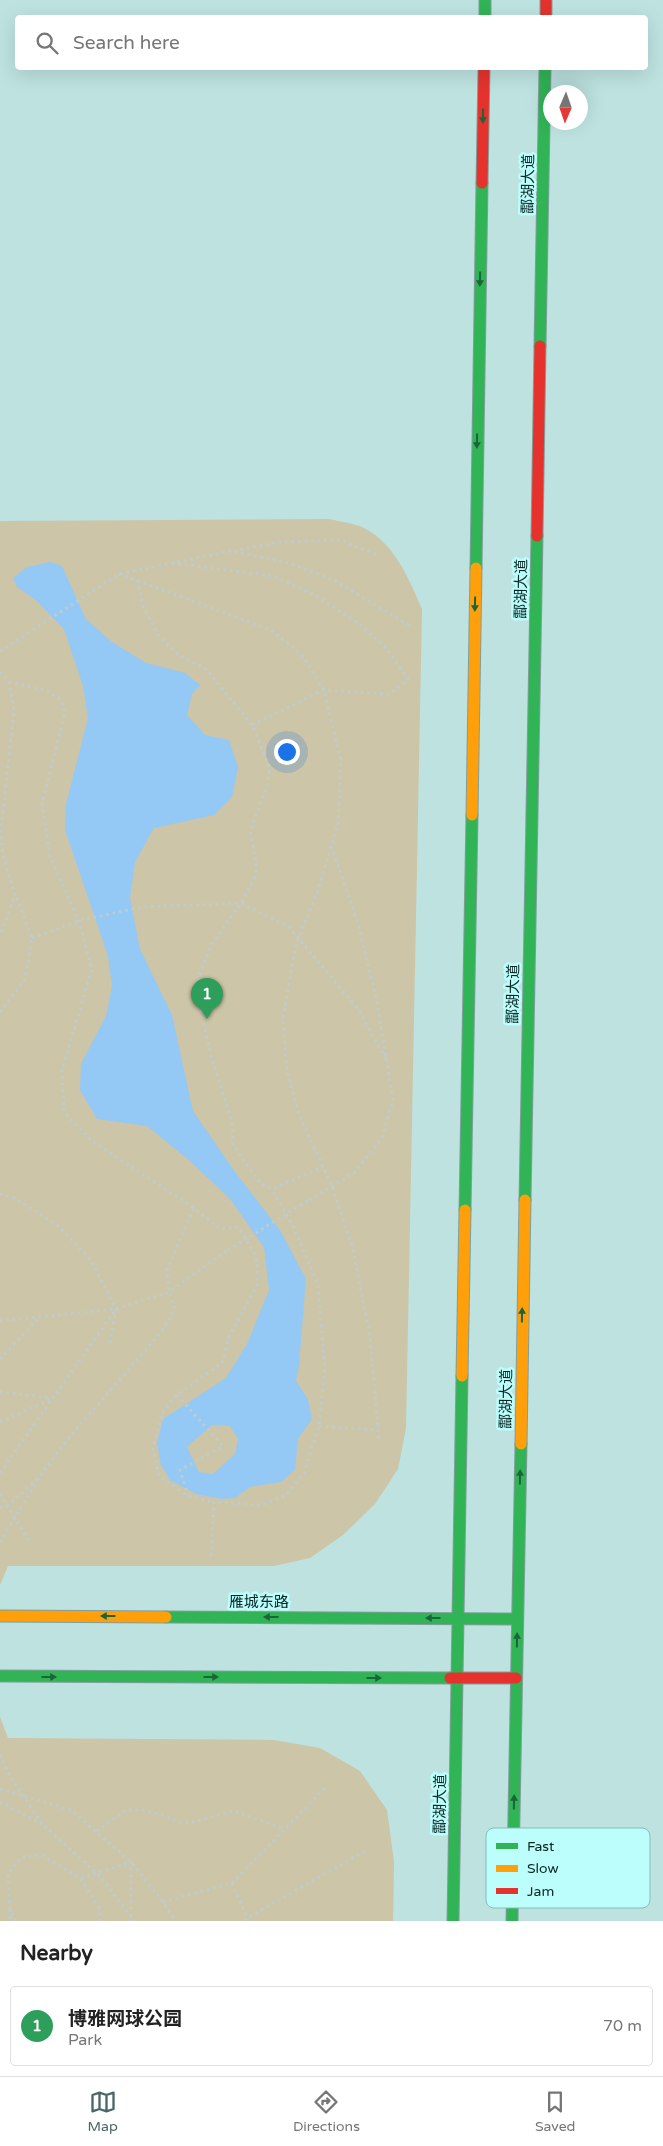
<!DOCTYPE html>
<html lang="en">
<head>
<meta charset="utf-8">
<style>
	body { margin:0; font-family:"Varela Round","Noto Sans SC",sans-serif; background:#f6f6f6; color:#222 }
	.compass { position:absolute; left:543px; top:85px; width:45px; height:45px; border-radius:50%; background:#fff; box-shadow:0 5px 20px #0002; rotate:182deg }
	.you { position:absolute; left:286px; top:751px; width:18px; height:18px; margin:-12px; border:4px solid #fff; border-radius:50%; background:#1a73e8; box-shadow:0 0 0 8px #1a73e833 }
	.badge { display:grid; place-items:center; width:32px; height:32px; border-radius:50%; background:#486766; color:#fff; font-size:16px; font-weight:700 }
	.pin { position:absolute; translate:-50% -41px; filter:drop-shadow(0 1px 2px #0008) }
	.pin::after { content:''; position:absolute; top:26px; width:18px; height:15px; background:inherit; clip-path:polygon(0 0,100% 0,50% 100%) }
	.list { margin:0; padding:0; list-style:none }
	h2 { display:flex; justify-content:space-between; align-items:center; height:65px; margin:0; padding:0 20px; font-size:21px }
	h2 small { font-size:16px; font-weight:400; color:#767676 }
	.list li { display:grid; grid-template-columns:32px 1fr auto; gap:15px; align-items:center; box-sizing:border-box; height:80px; margin:0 10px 10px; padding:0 10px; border:1px solid #e0e0e0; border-radius:5px }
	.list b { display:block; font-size:19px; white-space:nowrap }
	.list p { margin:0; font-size:16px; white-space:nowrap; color:#767676 }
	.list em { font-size:16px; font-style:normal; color:#767676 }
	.icon { flex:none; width:28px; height:28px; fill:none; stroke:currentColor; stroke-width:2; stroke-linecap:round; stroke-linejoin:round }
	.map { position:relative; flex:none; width:663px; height:1921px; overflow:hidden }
	.search { position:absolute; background:#fff; box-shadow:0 5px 20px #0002; left:15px; right:15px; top:15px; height:55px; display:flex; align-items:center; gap:12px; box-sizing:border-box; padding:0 18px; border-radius:5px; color:#767676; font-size:19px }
	.sheet { height:155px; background:#fff }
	nav { display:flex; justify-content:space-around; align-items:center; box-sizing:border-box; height:70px; border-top:1px solid #e0e0e0; background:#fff; font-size:14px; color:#767676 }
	nav a { display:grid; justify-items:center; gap:2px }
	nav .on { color:#486766 }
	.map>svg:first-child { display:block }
	.green { fill:#ccc5a7 }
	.water { fill:#94c9f5; fill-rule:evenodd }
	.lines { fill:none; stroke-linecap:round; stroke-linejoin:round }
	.fast-casing { stroke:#809e9c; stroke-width:13 }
	.slow-casing { stroke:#809e9c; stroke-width:13 }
	.jam-casing { stroke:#809e9c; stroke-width:13 }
	.path { stroke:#c0cccb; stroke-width:3; stroke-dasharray:2.5 4; stroke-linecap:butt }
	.fast { stroke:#30b455; stroke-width:11 }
	.slow { stroke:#ff9f0a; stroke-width:11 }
	.jam { stroke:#e5322d; stroke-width:11 }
	.path-bridge { stroke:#c0cccb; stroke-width:3; stroke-dasharray:2.5 4; stroke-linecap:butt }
	.oneway { fill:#1b653a }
	.labels { text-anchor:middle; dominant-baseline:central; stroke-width:5; stroke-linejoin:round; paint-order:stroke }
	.street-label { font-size:15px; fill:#092524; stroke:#bbfefb }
	.key { fill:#bbfefb; stroke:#86bdba; stroke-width:1 }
	.key-label { font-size:14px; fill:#092524 }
</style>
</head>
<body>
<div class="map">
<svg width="663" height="1921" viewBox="0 0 663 1921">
	<rect width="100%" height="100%" fill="#bde2e0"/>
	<path class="green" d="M330,519C340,522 354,523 364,528C395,544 409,579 422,609L406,1428L398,1469L375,1504L343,1535L310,1558L274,1566H8L0,1585V521Z
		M0,1717L8,1738L274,1740L320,1748L360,1771L387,1810L394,1862L393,1921H0Z"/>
	<path class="water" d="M50,562L62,566L86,619L112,642L146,663L185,673L200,685L192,694L187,715L205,735L229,740L238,767L232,797L214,815L154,828L135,862L130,898L140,949L172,1015L193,1111L235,1172L280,1230L306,1279L299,1365L296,1381L308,1399L312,1419L298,1439L295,1470L281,1482L250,1487L235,1498L222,1499L196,1494L170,1480L161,1465L157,1443L163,1419L226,1378L247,1344L269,1290L264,1247L230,1199L190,1161L147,1126L97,1119L80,1090L81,1064L106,1016L112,986L108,956L65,830L66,804L88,718L83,686L64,629L37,601L17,587L13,578L27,567ZM212,1425L230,1426L238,1439L235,1454L213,1474L199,1472L187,1447Z"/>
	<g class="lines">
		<defs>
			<path id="fast" d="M485,0V18
				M540,346L545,68
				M476,568L482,183
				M525,1200L537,536
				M465,1210L472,815
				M166,1617L517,1619
				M0,1676L450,1678
				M453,1921L462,1376
				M512,1921L521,1444"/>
			<path id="slow" d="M472,815L476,568
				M462,1376L465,1210
				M521,1444L525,1200
				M0,1616L166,1617"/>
			<path id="jam" d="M546,0V18
				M482,183L484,68
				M537,536L540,346
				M450,1678H516"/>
		</defs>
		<use href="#fast" class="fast-casing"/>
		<use href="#slow" class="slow-casing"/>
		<use href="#jam" class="jam-casing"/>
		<path class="path" d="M234,551L278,542L340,540L380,556
			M172,563L273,576L318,597L358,623L386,648L408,679L390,694L324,690L252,725
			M119,574L271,630L302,655L324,690L341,761L338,823L318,890L295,948L283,1019L287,1071L299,1115L332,1186L353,1249L370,1337L379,1441
			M137,580L143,606L158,635L178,655L206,669L252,725L270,768L267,786L250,831L256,861V875L241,903L212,944L198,978V999L212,1059L232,1122L233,1145L261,1184L272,1189L323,1167
			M0,651L119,574L231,551L285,562L332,579L412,627
			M0,672L9,682L14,710L1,829L3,855L15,895L0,936
			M9,682L48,691L61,700L65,713L42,803L50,857L79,921L92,969L62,1070L64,1112L92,1141L194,1208L220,1229L238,1227L256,1256L258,1283L229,1337L222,1363L177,1395L163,1412L153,1448L159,1476L188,1496L214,1502
			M32,938L79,921L141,907L241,903L289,927L358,1009L387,1061
			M0,1012L25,979L32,938L16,896
			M0,1194L15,1198L57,1225L91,1260L116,1309L109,1347
			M309,1200L354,1173L382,1138L393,1100L376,997L358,924L331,845
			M0,1321L116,1309L169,1292L228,1250
			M162,1331L175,1309L169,1292L167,1270L194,1208
			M0,1359L41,1316
			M0,1392L52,1398
			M177,1395L223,1446L180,1470L188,1495
			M0,1422L52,1399
			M319,1426L378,1430
			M0,1473L114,1312
			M0,1494L31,1544
			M211,1556L214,1502L261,1505L286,1495L304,1473L319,1426L325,1368L318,1284L295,1230L272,1189
			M0,1789L71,1810L131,1862L163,1902L175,1921
			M0,1802L42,1824
			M97,1831L126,1810H143L163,1815L182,1823L193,1822L233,1811L285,1829
			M81,1878L131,1862V1921
			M232,1883L247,1918
			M163,1902L232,1883L326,1787
			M10,1910V1921
			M16,1921L10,1910L8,1873L22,1857L42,1855L81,1879L99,1908L100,1921
			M245,1921L247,1918L365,1851"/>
		<use href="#fast" class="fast"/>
		<use href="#slow" class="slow"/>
		<use href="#jam" class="jam"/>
		<path class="path-bridge" d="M228,1250L309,1200
			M0,1508L11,1503L37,1479
			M0,1542L41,1475L67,1440L162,1331
			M0,1755L7,1771L42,1824L101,1877L134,1921"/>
	</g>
	<defs><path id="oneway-solid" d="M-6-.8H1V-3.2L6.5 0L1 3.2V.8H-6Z" transform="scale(1.25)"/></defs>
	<g class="oneway">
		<use href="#oneway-solid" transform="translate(483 116) rotate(91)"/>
		<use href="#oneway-solid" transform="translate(480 279) rotate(91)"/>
		<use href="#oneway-solid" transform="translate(477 441) rotate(91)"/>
		<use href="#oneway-solid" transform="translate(475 604) rotate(91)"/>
		<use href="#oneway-solid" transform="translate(522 1315) rotate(-89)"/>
		<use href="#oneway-solid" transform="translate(520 1477) rotate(-89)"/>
		<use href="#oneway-solid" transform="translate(108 1616) rotate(-180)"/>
		<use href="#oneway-solid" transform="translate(271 1617) rotate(-180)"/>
		<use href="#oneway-solid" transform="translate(433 1618) rotate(-180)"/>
		<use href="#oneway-solid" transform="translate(517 1640) rotate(-89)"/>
		<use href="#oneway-solid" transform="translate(49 1677)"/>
		<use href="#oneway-solid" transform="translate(211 1677)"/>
		<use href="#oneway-solid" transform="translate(374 1678)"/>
		<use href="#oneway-solid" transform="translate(514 1802) rotate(-89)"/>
	</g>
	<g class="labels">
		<g class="street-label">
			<text transform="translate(528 184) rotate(-89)">酃湖大道</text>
			<text transform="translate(521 589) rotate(-89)">酃湖大道</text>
			<text transform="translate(513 994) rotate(-89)">酃湖大道</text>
			<text transform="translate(506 1399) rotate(-89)">酃湖大道</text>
			<text x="259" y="1602">雁城东路</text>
			<text transform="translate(440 1804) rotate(-89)">酃湖大道</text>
		</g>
	</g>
	<rect x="486" y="1828" width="164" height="80" rx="8" class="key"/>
	<rect x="496" y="1843" width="22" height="6" fill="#30b455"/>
	<rect x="496" y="1865" width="22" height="7" fill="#ff9f0a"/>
	<rect x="496" y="1888" width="22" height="6" fill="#e5322d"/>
	<g class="key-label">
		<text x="527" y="1851">Fast</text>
		<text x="527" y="1873">Slow</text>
		<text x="527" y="1896">Jam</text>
	</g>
</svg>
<svg class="compass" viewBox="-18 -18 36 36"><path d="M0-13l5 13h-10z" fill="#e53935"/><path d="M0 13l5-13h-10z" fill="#767676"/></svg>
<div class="you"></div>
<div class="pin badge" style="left:207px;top:1019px;background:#2e9e5b">1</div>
<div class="search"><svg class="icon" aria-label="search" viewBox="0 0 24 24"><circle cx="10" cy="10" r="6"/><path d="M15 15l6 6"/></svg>Search here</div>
</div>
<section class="sheet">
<h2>Nearby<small></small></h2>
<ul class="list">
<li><span class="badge" style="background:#2e9e5b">1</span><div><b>博雅网球公园</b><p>Park</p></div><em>70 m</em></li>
</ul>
</section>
<nav>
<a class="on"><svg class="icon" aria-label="map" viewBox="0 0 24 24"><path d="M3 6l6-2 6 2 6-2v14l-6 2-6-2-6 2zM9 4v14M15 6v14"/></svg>Map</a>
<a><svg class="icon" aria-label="directions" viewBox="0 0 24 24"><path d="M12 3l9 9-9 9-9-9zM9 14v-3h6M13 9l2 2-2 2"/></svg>Directions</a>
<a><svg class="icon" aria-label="saved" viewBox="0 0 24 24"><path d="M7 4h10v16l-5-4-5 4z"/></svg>Saved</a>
</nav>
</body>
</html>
